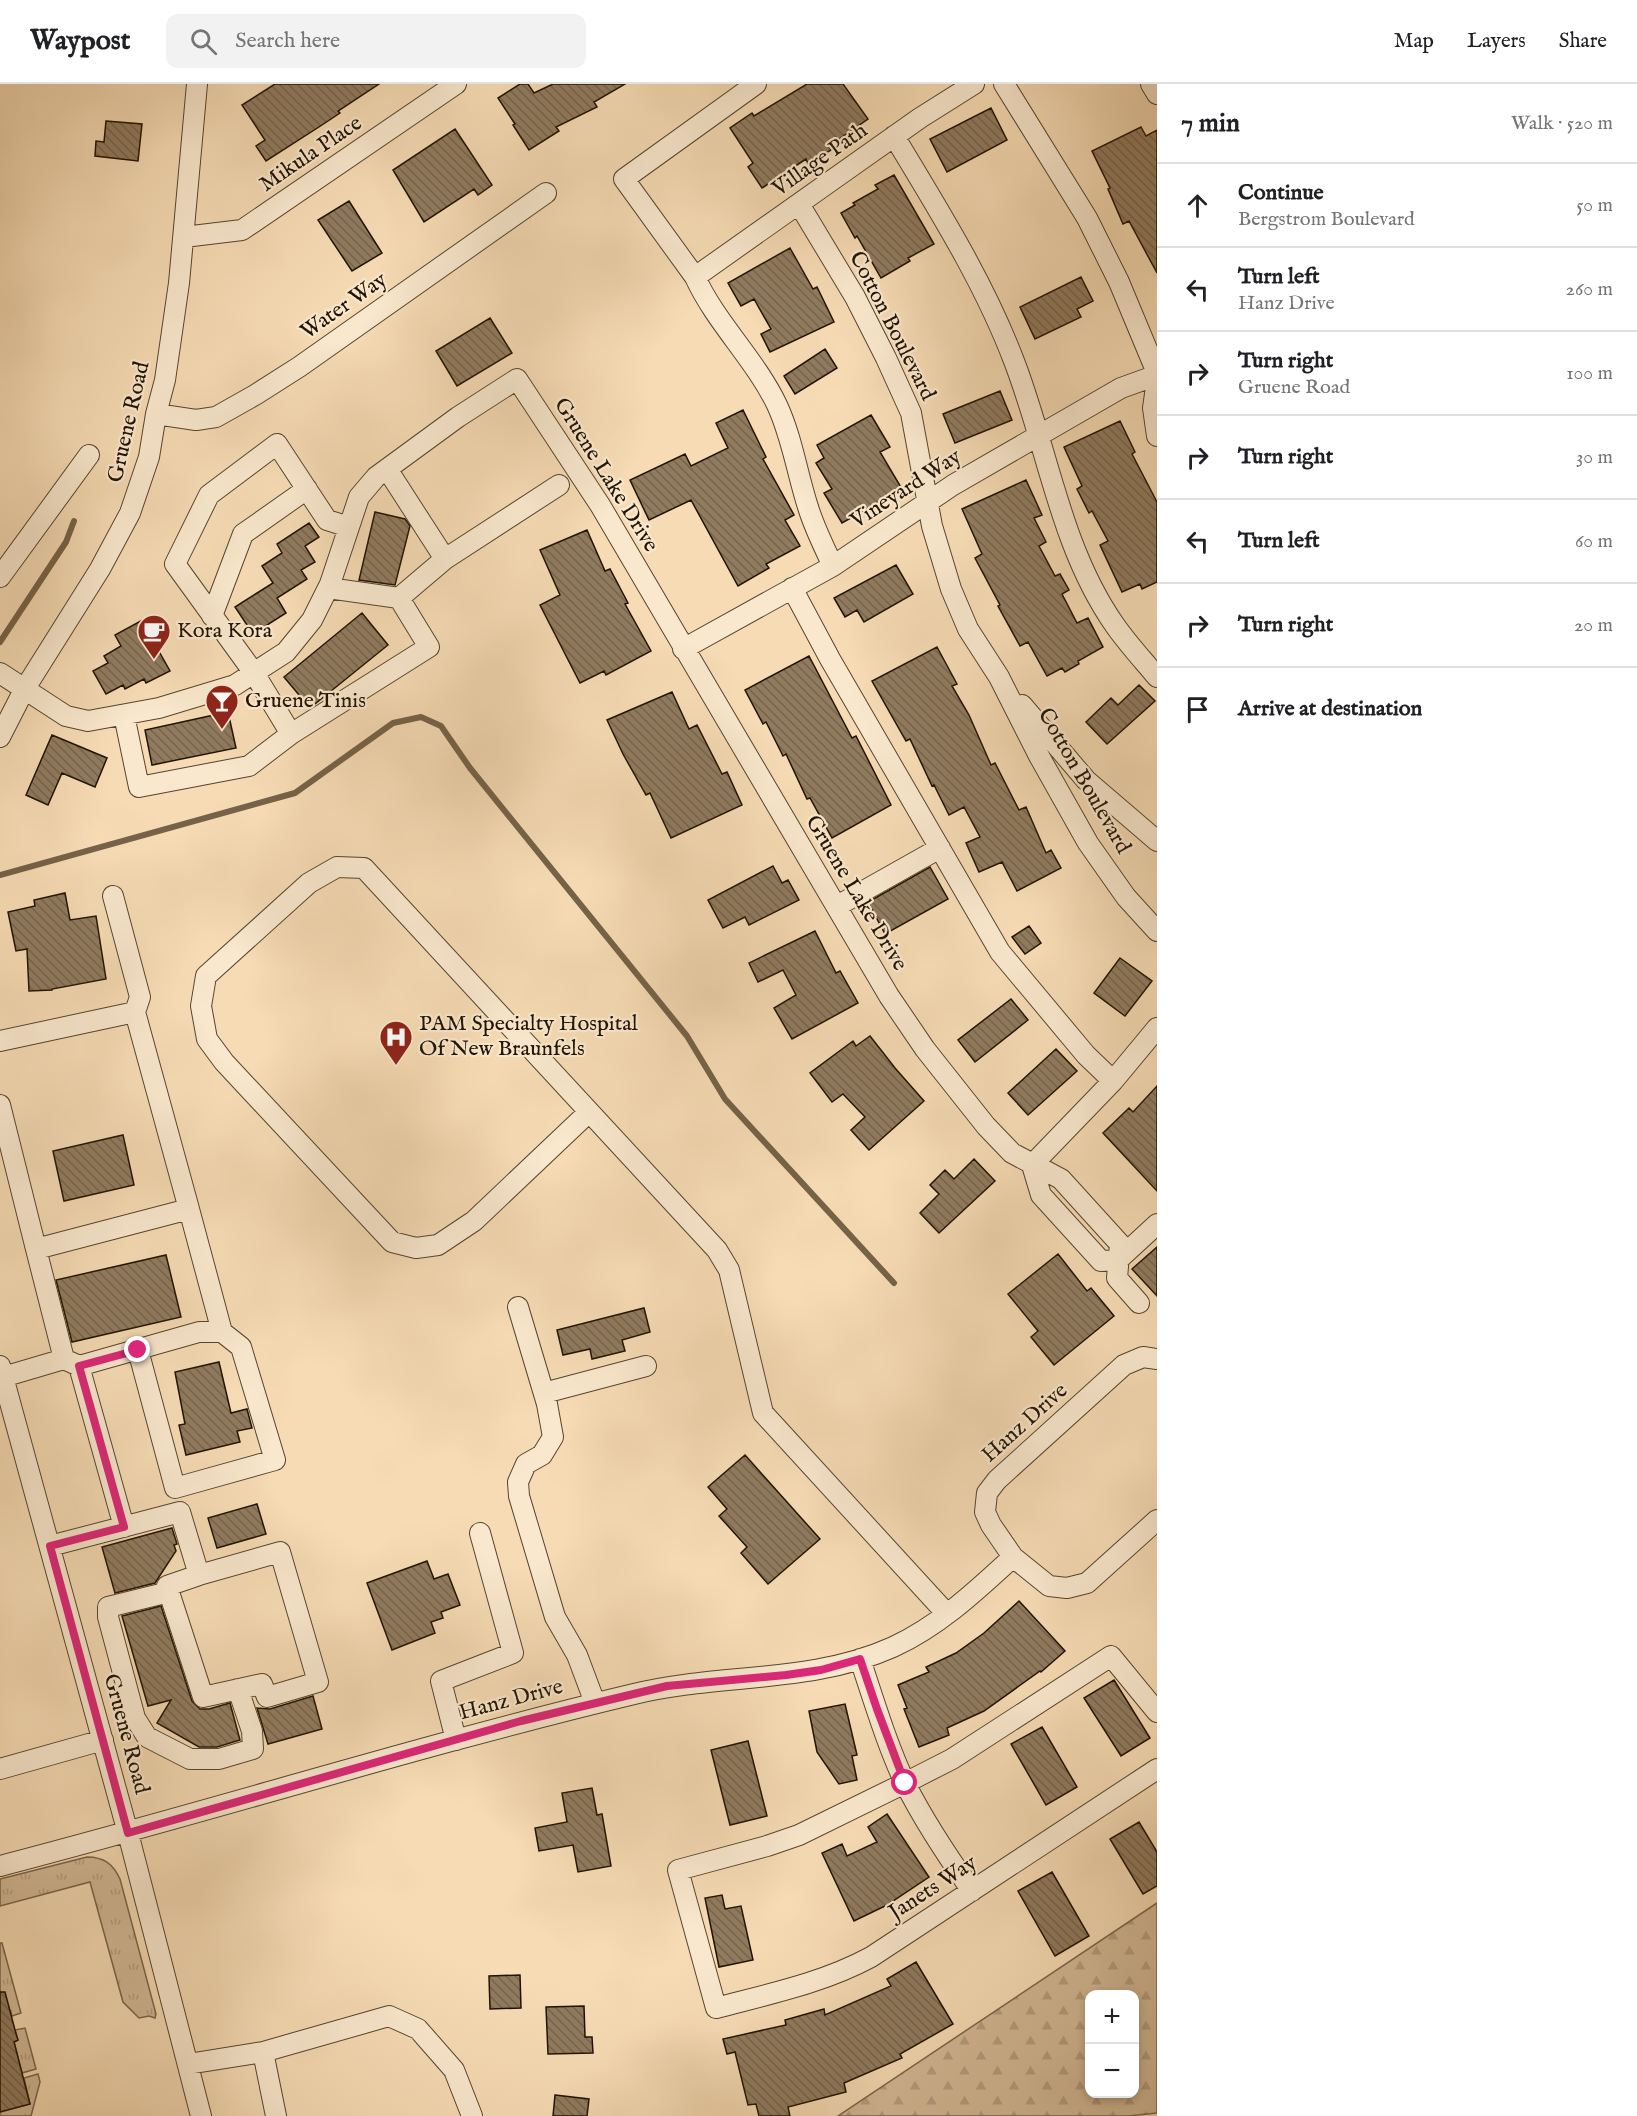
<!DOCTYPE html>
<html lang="en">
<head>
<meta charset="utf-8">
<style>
	body { margin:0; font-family:"IM FELL English",serif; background:#f2f2f2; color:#202124 }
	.controls { position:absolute; right:18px; bottom:18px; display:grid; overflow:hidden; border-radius:12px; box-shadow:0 3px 9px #0003 }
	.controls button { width:54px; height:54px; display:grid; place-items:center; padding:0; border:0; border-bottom:2px solid #e0e0e0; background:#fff; color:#202124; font:30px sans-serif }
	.stop { position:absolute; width:18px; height:18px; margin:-14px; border:4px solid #db2777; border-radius:50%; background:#fff }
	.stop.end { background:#db2777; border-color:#fff; box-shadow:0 2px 6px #0008 }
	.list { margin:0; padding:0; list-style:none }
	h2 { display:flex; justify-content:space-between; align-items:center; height:78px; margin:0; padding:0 24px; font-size:26px }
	h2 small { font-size:20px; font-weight:400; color:#757577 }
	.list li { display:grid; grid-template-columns:39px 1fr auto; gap:18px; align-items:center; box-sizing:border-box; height:84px; padding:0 24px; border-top:2px solid #e0e0e0 }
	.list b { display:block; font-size:22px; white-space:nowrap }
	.list p { margin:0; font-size:20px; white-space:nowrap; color:#757577 }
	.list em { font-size:20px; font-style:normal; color:#757577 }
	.icon { flex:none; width:33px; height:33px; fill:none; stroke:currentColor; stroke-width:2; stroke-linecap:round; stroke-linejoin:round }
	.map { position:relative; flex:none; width:1157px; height:2032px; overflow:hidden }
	header { display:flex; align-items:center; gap:36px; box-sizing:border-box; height:84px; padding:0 30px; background:#fff; border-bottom:2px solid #e0e0e0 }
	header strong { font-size:28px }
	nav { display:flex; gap:33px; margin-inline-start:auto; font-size:21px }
	.search { width:420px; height:54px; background:#f2f2f2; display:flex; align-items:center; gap:15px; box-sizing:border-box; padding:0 21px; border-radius:12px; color:#757577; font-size:22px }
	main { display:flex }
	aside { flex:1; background:#fff }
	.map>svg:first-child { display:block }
	.grass { fill:url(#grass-tufts); stroke:#7a664c; stroke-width:1.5 }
	.forest { fill:url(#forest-firs); stroke:#7a664c; stroke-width:1.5; fill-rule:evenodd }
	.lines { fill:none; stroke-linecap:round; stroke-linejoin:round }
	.stream { stroke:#766248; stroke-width:6 }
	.building { fill:url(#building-back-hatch); stroke:#211302; stroke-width:1.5 }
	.minor-casing { stroke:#56452e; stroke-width:22 }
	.minor { stroke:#f9e8ce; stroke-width:20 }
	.route { stroke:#db2777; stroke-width:8 }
	.labels { text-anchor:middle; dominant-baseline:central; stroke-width:4.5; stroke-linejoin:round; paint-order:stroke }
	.street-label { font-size:22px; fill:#211302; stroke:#f9e8ce }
	.poi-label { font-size:22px; fill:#211302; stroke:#f9e8ce; text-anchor:start }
</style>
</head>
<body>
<header>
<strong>Waypost</strong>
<div class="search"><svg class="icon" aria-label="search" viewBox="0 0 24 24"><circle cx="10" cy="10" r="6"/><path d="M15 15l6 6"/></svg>Search here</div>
<nav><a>Map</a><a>Layers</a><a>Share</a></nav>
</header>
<main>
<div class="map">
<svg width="1157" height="2032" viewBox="0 0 1157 2032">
	<defs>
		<pattern id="grass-tufts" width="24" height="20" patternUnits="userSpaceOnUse" patternTransform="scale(1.5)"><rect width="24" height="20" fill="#d2b996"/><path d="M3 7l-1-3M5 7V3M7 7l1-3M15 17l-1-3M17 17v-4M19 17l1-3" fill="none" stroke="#b49e80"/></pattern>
		<pattern id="forest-firs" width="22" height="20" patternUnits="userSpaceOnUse" patternTransform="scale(1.5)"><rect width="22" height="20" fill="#d2b996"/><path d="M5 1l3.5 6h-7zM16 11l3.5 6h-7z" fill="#b49e80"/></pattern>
		<pattern id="building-back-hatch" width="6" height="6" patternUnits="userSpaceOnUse" patternTransform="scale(1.5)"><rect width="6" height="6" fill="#907b5f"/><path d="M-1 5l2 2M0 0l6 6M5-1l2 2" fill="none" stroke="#75644c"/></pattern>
	</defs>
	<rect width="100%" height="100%" fill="#f6dbb4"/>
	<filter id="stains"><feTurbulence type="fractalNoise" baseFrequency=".00333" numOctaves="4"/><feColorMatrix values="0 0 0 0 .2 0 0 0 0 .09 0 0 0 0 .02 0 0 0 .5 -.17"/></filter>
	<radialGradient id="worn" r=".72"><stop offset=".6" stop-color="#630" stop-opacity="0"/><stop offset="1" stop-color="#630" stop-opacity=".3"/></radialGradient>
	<path class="grass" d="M87,1773C104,1773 113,1780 120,1795L156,1930L155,1934L149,1932L139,1934L123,1918L90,1798L0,1822V1795Z
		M0,1859H2L21,1929L12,1932L8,1921L4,1922L0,1906Z
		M25,1944L36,1985L22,1989L14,1958L18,1956L15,1946Z
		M38,1990L40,1998L31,2032H0V2028L30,2020L24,1994Z"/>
	<path class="forest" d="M1157,1819V2029L1128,2032H838ZM1090,1910H1134V2010H1090Z"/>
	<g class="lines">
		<path class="stream" d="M0,558L66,458L74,437
			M0,791L295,709L393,639L421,633L441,642L470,684L687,952L725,1015L894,1199"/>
	</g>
	<path class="building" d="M275,0H379L338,27L340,29L322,41L266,77L256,62L265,56L242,21Z
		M520,0H528L534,9L553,0H625L594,18L597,23L556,43L559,47L529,66L513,41L515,40L498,14Z
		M807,0H843L868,35L829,62L831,66L808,80L806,75L762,104L748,83L753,79L730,44L752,29L754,32Z
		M991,24L1007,56L947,88L930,55Z
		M106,37L142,40L138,77L95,72L96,57L104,58Z
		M1141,43L1146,52L1157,46V189L1129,137L1123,140L1108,105L1110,104L1092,67Z
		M455,45L492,101L478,111L474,105L424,138L393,86Z
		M894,91L934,160L908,174L910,177L881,194L857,152L855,154L841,129L855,121L853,119L878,105L875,101Z
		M349,117L382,169L352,187L318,136Z
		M790,164L813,205L817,203L834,238L770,268L761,250L771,245L754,215L741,222L728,199Z
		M1081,193L1093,217L1077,225L1081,233L1035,255L1020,223Z
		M490,234L512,269L457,302L436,267Z
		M825,265L837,284L795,310L784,292Z
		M1000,307L1012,336L955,359L943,330Z
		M743,326L766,373L763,375L794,431L785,436L800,462L766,480L769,484L738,502L691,416L649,436L630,396L685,370L691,382L728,364L716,339Z
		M871,331L890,363L880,368L902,405L842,439L824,409L832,405L816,379L824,374L817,361Z
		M1120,337L1135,368L1132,370L1157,418V498L1142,505L1140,500L1122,508L1100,461L1108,457L1092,427L1089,429L1077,405L1082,402L1064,363Z
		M1026,396L1042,431L1034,434L1046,458L1039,462L1055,492L1060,490L1069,506L1062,510L1077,539L1088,534L1103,563L1078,577L1079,580L1065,588L1062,584L1047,592L1028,558L1020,562L998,522L1000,521L975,474L982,470L962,425Z
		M375,428L405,435L410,442L395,501L359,496Z
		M309,439L319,453L305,462L315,478L301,486L307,495L277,514L286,529L253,550L235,523L273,499L262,482L282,469L277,460Z
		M587,446L605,487L610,485L628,519L625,520L651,567L606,591L604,587L580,599L540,521L560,511L540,466Z
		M896,481L913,510L864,538L857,526L845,533L834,514Z
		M362,529L388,561L310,624L284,593Z
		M148,533L158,551L152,555L170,587L146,599L144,595L125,605L123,601L106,610L93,587L108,579L104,572L121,562L115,551Z
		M937,563L957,600L952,602L969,631L991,681L995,679L1019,726L1026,723L1046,769L1051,766L1061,784L1017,807L1002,778L979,788L966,759L980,753L964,723L949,731L934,701L932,702L910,655L906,657L872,597Z
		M809,572L852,654L856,652L891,721L832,754L810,714L807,715L786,670L783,672L766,638L763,640L745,606Z
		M1139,601L1155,617L1107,660L1086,638L1111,614L1118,621Z
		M672,608L689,645L697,641L722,690L727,688L742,721L671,754L650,709L646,711L623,670L607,636Z
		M228,628L236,664L152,681L145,646Z
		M52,651L107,674L95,703L62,689L48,721L26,711Z
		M773,782L782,799L788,796L799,816L749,841L745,833L723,844L708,816Z
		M930,783L948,815L885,850L868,818Z
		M65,809L70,836L96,832L106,895L52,905V906L29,907L27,865L16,867L8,828L35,822L34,816Z
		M1029,842L1041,859L1025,870L1012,853Z
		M815,847L836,889L840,887L858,919L792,955L774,924L796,911L783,886L758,898L749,879Z
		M1120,874L1152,897L1125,932L1094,909Z
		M1011,915L1028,936L975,978L958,956Z
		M870,952L895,984L924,1017L869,1066L851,1046L865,1033L843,1010L832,1018L810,989L853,957L856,962Z
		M1056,965L1077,987L1028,1031L1008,1009Z
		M1157,1002V1107L1103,1049L1129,1024L1133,1028Z
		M123,1051L134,1101L64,1117L53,1067Z
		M974,1075L995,1097L939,1149L920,1129L939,1110L930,1101L945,1086L954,1095Z
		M1157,1163V1212L1132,1185Z
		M1058,1170L1087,1207L1091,1204L1114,1232L1054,1281L1031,1253L1038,1247L1008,1210Z
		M166,1171L181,1233L72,1258L56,1196Z
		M644,1224L650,1248L622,1256L625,1267L592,1275L590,1265L563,1271L557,1246Z
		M219,1278L231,1329L247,1325L252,1344L237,1347L240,1358L186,1371L179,1341L185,1340L175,1288Z
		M745,1371L820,1455L768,1500L741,1469L747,1463L719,1432L727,1425L708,1403Z
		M257,1420L266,1450L217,1464L208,1434Z
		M172,1444L177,1460L174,1461L176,1467L155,1499L115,1509L102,1463Z
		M427,1477L434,1495L448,1490L460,1521L441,1528L443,1534L431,1538L435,1549L392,1566L367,1499Z
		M1019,1517L1065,1567L1041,1588L1040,1587L984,1627L947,1644L949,1651L919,1663L904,1625L907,1624L898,1601L929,1588L926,1583L956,1569L984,1549Z
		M161,1522L192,1617L200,1625H209L230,1619L240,1656L217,1663H199L157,1639L171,1616L148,1622L122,1532Z
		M1114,1596L1150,1654L1121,1672L1084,1614Z
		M313,1612L322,1645L268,1660L257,1624L270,1625Z
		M845,1620L857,1671L852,1672L857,1696L839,1700L817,1668L809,1627Z
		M1042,1643L1077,1703L1046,1721L1011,1660Z
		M748,1657L767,1732L730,1741L711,1666Z
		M592,1704L597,1731L602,1730L611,1782L578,1788L573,1761L539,1767L535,1744L567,1738L562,1709Z
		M887,1730L929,1793L887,1821L854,1837L822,1769L842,1760L847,1772L877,1758L868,1743Z
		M1139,1738L1157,1768V1802L1143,1810L1110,1755Z
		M1052,1788L1089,1852L1055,1872L1018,1807Z
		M722,1811L725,1825L741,1822L753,1876L719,1883L705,1814Z
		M916,1878L953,1940L900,1970L902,1974L844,1999L846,2008L788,2023L790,2032H759L756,2020L748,2021L735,1968L727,1970L723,1955L786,1941L785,1936L824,1925L825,1931L891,1902L887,1895Z
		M520,1891L521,1924L490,1925L489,1892Z
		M0,1908H5L15,1946L18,1956L14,1958L30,2020L0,2028Z
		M584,1922L585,1953H592L593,1969L548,1970L546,1923Z
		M555,2011L589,2015L587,2032H553Z"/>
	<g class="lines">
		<defs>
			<path id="minor" d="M756,0L624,95L695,193C716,239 755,275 777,321C792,353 797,389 808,423C814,443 824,463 833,482
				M1004,0L1087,134L1119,198L1157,289
				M1151,0L1157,10
				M894,52C938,125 984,198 1014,277C1048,365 1060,462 1114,540C1127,559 1143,576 1157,593
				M799,120L855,213L886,274L911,329L932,442L951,505L968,545L999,593L1039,672L1088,759L1126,813L1157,847
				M184,153L242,146L456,0
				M695,193L920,34L974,0
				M1157,296L1153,324L1157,352
				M156,330L196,336L216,333L255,311L299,283L546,109
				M445,475L559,401
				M0,493L89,371
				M328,504L399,514L445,475L387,385
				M792,504L830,575L1000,868L1086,971L1113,997
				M212,532L243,450L307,405
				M683,565L833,482L953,401L1121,304L1157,291
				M0,589L66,632L88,637L159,624L235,601L286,568L312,536L330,500L359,413L376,393L458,333L517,295L600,421L889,912L925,965L986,1042L1012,1069L1061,1095L1120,1160L1117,1194L1139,1219
				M1022,621L1086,696L1157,757
				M124,631L139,703L249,682L291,650L254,589L175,480L209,411L277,360L327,436L349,443
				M291,650L429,563L399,514
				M0,653L24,606L100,485L130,429L149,373L156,330L165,296L179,199L197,0
				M113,812L140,913L135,928
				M837,822L940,764
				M0,957L135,928L189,1125L36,1165L0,1021
				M589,1028L474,1137L438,1161L416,1164L392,1158L224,978L207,955L201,922L206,892L309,799L337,783L364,784L717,1166L729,1186L763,1329L947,1530
				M1032,1081L1113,997L1157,944
				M1032,1081L1041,1111L1101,1177L1118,1176
				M189,1125L222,1248
				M36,1165L64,1275
				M1118,1176L1157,1140
				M518,1223L547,1320L553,1353L542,1371L526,1380L518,1398L519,1412L555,1533L577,1571L595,1619
				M1157,1275L1143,1273L1124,1281L997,1396L987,1409L985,1428L991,1441L1013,1473L1049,1502L1067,1504L1087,1499L1157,1436
				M0,1282L128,1749L201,2032
				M79,1282L124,1443
				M3,1293L64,1275L79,1282L199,1248H222L241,1263L275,1376L175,1404L138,1266
				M544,1309L646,1282
				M50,1462L180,1428L199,1491L167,1502L203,1613L262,1600L267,1613L318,1598L280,1468L199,1491
				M169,1508L108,1523V1533L135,1634L147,1653L190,1675H219L253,1665L252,1647L238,1605
				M860,1575C874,1617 887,1661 906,1701C925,1739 948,1773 972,1807
				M1157,1628L1111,1572L952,1675L905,1699L799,1751L767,1762L678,1786L716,1924C769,1910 823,1899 871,1873L1157,1685
				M456,1656L441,1597L513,1569L480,1449
				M0,1685L103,1656
				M0,1782C212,1727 421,1661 634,1610C720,1589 811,1600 893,1563C939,1542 976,1507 1013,1473
				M263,1968L389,1932L418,1945L454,1986L472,2032
				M188,1980L263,1968L276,2032"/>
		</defs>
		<use href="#minor" class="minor-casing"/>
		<use href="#minor" class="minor"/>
	</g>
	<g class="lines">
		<path class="route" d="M138,1266L79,1282L124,1443L50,1462L128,1749L521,1637L667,1602L786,1591L821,1586L860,1575L877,1625L905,1699"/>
	</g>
	<defs>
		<symbol id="cafe-pin" viewBox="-11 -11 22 30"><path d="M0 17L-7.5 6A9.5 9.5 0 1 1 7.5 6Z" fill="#8f2418" stroke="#f9e8ce"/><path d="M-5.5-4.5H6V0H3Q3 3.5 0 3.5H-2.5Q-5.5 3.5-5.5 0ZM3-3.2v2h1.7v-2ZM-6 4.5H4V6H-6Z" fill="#fff"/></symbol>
		<symbol id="bar-pin" viewBox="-11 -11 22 30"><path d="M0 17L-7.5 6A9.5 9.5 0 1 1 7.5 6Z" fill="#8f2418" stroke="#f9e8ce"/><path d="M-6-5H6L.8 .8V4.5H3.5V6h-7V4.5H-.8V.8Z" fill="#fff"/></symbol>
		<symbol id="hospital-pin" viewBox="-11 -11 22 30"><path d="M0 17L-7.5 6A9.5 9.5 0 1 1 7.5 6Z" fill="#8f2418" stroke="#f9e8ce"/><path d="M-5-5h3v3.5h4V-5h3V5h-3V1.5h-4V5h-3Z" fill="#fff"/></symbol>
	</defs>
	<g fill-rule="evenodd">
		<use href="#cafe-pin" x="135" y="528" width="38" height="52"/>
		<use href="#bar-pin" x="203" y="598" width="38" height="52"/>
		<use href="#hospital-pin" x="377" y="934" width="38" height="52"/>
	</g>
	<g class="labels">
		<g class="street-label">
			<text transform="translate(311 70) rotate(-34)">Mikula Place</text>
			<text transform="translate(820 76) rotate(-35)">Village Path</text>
			<text transform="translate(344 222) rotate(-35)">Water Way</text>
			<text transform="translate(892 242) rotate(63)">Cotton Boulevard</text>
			<text transform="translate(129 338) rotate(-77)">Gruene Road</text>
			<text transform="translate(606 391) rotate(58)">Gruene Lake Drive</text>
			<text transform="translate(906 405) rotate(-33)">Vineyard Way</text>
			<text transform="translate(1084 697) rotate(60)">Cotton Boulevard</text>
			<text transform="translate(856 809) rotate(59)">Gruene Lake Drive</text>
			<text transform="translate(1025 1339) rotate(-42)">Hanz Drive</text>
			<text transform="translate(511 1616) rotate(-15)">Hanz Drive</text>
			<text transform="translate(126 1650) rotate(75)">Gruene Road</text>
			<text transform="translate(933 1804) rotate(-33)">Janets Way</text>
		</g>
		<g class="poi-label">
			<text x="177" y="547">Kora Kora</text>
			<text x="245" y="617">Gruene Tinis</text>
			<text x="419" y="940">PAM Specialty Hospital<tspan x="419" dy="25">Of New Braunfels</tspan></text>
		</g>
	</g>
	<rect width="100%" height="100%" filter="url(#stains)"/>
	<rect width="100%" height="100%" fill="url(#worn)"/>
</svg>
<div class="controls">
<button>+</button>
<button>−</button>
</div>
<div class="stop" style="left:905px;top:1699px"></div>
<div class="stop end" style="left:138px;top:1266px"></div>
</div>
<aside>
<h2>7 min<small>Walk · 520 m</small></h2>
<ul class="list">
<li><svg class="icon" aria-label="ahead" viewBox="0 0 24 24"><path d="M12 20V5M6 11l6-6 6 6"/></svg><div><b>Continue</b><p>Bergstrom Boulevard</p></div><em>50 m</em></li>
<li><svg class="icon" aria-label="left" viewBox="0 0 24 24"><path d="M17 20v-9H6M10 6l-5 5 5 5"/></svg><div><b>Turn left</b><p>Hanz Drive</p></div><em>260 m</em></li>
<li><svg class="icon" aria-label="right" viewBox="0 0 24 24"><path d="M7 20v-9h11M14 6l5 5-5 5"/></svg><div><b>Turn right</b><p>Gruene Road</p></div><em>100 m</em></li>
<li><svg class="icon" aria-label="right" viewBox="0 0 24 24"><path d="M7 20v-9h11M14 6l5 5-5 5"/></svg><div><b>Turn right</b></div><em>30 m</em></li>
<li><svg class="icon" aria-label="left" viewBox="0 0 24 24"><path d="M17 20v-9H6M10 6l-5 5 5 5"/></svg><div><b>Turn left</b></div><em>60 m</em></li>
<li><svg class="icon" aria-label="right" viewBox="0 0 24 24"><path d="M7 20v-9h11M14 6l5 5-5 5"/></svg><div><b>Turn right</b></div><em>20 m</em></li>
<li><svg class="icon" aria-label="arrive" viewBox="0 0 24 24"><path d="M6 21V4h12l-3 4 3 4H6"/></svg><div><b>Arrive at destination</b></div></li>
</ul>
</aside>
</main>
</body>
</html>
